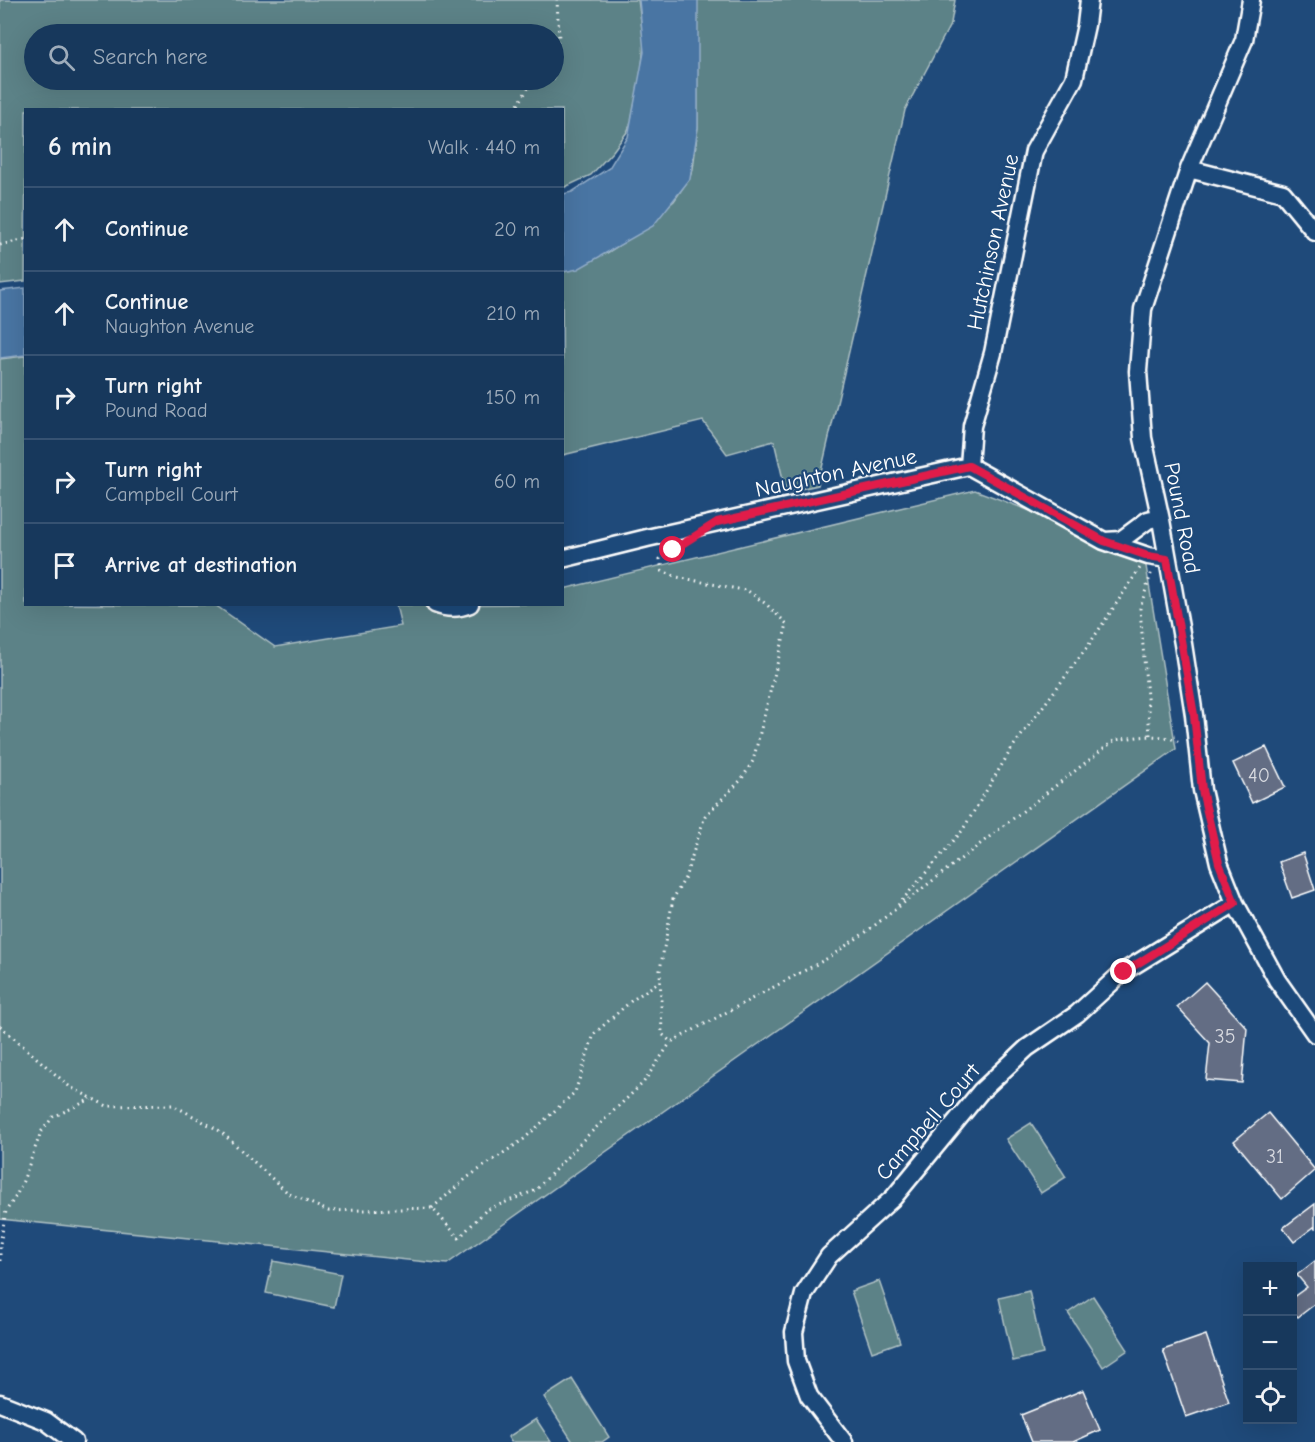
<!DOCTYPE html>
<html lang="en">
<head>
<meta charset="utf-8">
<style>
	body { margin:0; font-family:"Comic Neue",sans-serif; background:#203f62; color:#f1f3f6 }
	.controls { position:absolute; right:18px; bottom:18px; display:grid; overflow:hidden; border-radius:0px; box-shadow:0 6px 24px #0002 }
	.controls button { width:54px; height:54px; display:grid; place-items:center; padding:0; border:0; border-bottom:2px solid #365272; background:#17385c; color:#f1f3f6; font:30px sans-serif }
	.stop { position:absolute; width:18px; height:18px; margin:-14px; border:4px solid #e11d48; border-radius:50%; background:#fff }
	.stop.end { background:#e11d48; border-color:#fff; box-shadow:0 2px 6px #0008 }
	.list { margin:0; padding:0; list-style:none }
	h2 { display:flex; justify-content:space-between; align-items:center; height:78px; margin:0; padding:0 24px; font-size:26px }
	h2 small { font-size:20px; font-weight:400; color:#9eacbb }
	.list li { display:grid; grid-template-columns:39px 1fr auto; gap:18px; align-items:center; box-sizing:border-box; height:84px; padding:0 24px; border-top:2px solid #365272 }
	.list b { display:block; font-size:22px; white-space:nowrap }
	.list p { margin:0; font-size:20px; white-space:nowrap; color:#9eacbb }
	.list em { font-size:20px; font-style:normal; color:#9eacbb }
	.icon { flex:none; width:33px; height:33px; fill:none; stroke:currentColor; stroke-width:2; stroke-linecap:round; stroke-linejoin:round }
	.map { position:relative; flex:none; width:1315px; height:1442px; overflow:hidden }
	.search { position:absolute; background:#17385c; box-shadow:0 6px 24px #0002; left:24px; top:24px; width:540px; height:66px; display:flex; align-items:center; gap:15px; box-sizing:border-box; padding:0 21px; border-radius:33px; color:#9eacbb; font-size:22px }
	.panel { position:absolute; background:#17385c; box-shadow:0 6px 24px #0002; left:24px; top:108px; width:540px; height:498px; border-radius:0px }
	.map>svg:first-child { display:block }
	.green { fill:#5c8287; stroke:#aec0c3; stroke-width:1.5; fill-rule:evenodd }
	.water { fill:#4874a3; stroke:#91acc8; stroke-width:1.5 }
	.building { fill:#636d84; stroke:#fff; stroke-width:1.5 }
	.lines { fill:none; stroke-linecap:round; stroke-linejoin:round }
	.minor-casing { stroke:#fff; stroke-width:21 }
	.path { stroke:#fff; stroke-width:3; stroke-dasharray:1.5 4.5; stroke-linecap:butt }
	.minor { stroke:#1f4a7a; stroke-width:16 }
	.route { stroke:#e11d48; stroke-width:8 }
	.labels { text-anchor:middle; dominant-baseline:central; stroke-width:4.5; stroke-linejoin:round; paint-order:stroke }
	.number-label { font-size:20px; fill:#d8dae0 }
	.street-label { font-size:22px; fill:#fff; stroke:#1f4a7a }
</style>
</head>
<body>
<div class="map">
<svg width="1315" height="1442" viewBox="0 0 1315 1442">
	<rect width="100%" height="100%" fill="#1f4a7a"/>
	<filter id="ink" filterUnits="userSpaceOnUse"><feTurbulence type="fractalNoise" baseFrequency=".0167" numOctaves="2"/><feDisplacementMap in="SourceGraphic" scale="12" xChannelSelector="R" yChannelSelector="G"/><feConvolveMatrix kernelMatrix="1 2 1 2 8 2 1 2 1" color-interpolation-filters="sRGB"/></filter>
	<g filter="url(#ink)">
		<path class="green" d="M0,0H638L644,43L642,66L631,123L627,132L613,151L591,175L563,188L562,110H26L25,281L0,284ZM34,34H554V80H34Z
			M697,0H955L951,23L905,110L818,485L786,492L774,441L727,454L703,421L563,455L562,268L607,253L629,239L674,201L689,179L693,169L698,127Z
			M25,356L26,604L215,605L275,647L401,626L396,605H398L562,604L563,589L975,490L1144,554L1176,749L447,1264L0,1219V359Z
			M1031,1123L1066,1177L1041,1193L1006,1139Z
			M273,1261L341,1274L334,1307L266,1293Z
			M879,1281L900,1342L872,1352L851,1291Z
			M1029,1291L1043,1354L1013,1361L999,1298Z
			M1093,1296L1128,1350L1103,1367L1068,1313Z
			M572,1379L609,1437L602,1442H573L544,1397Z
			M536,1419L551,1442H511L508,1437Z"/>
		<path class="water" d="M639,0H698V127L690,179L653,226L578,269L563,272V194L572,192L609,168L628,137L644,52Z
			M25,288V355L0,358V291Z"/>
		<path class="building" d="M1266,747L1285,787L1252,803L1233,763Z
			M1303,853L1315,890L1292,898L1279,862Z
			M1205,982L1247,1028L1242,1083L1206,1080L1210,1043L1177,1007Z
			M1268,1113L1315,1170L1282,1199L1234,1141Z
			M1315,1204V1228L1314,1227L1294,1242L1283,1228Z
			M1315,1261V1304L1298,1317L1292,1311V1298L1307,1287L1297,1275Z
			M1206,1335L1229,1402L1186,1417L1163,1350Z
			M1083,1390L1100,1430L1073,1442H1032L1021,1415Z"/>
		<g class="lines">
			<defs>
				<path id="minor" d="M1251,0L1244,40L1189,169L1143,309L1138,371L1143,438L1161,520L1183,644L1194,715L1202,790L1219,863L1235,903L1277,980L1315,1034
					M1189,169L1283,193L1315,232
					M969,466L972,426L993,353L1034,151L1074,79L1086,25L1089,0
					M1105,541L1121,540L1148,520L1160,517
					M562,559L647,538L969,466L1104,541L1148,556L1167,559
					M435,604C447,609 458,609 470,604
					M0,1403L46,1421L74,1442
					M844,1442L809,1396L796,1361L794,1332L804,1294L829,1256L894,1197L981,1091L1027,1048L1077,1014L1123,972L1235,903"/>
			</defs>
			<use href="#minor" class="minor-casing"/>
			<path class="path" d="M554,47L559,39L557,0
				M515,110L533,80
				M0,245L26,239
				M675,548L660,559L662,571L677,577L748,591L766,604L787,624L753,761L741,780L705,816L685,878L673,899L660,970L662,1034L671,1042L828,958L866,932L1115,740C1138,737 1160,732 1182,743
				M1150,735L1140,608L1152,571
				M898,905L962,831L1012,748L1088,646L1140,568
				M0,1026L70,1087L107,1106L173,1105L220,1131L288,1193L328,1211L432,1208L459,1238L486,1210L536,1190L584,1139L643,1083L671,1042
				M432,1208L468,1177L524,1139L575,1092L594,1034L631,1001L660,981
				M0,1261V1244L6,1211L16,1196L23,1181L41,1132L53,1117L91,1099"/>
			<use href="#minor" class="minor"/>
		</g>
	</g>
	<g class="lines" filter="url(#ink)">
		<path class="route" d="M673,550L717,522L969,466L1104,541L1148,556L1167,559L1194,715L1202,790L1219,863L1235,903L1124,972"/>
	</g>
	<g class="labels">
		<g class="number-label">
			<text x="1259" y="775">40</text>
			<text x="1225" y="1036">35</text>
			<text x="1275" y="1156">31</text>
		</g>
		<g class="street-label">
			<text transform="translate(993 242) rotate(-78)">Hutchinson Avenue</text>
			<text transform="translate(836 473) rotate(-12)">Naughton Avenue</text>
			<text transform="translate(1182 518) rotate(79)">Pound Road</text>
			<text transform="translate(928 1122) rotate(-49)">Campbell Court</text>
		</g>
	</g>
</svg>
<div class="controls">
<button>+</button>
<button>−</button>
<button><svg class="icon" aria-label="locate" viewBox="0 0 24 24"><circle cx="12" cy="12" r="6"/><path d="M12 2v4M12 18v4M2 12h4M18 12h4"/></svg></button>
</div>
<div class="stop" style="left:673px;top:550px"></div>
<div class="stop end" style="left:1124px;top:972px"></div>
<div class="search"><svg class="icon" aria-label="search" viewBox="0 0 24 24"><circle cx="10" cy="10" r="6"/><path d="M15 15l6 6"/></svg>Search here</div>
<section class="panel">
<h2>6 min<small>Walk · 440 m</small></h2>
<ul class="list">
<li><svg class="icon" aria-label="ahead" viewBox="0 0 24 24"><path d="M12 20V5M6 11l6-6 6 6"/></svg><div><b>Continue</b></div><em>20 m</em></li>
<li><svg class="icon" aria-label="ahead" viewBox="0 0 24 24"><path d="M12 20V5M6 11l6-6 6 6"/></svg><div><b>Continue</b><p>Naughton Avenue</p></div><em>210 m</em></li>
<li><svg class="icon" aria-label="right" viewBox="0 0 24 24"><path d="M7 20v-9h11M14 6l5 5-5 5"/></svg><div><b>Turn right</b><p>Pound Road</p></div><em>150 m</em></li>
<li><svg class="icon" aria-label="right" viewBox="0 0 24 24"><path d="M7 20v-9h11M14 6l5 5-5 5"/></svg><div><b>Turn right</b><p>Campbell Court</p></div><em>60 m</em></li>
<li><svg class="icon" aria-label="arrive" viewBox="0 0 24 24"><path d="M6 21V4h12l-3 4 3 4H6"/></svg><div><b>Arrive at destination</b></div></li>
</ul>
</section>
</div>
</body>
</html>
